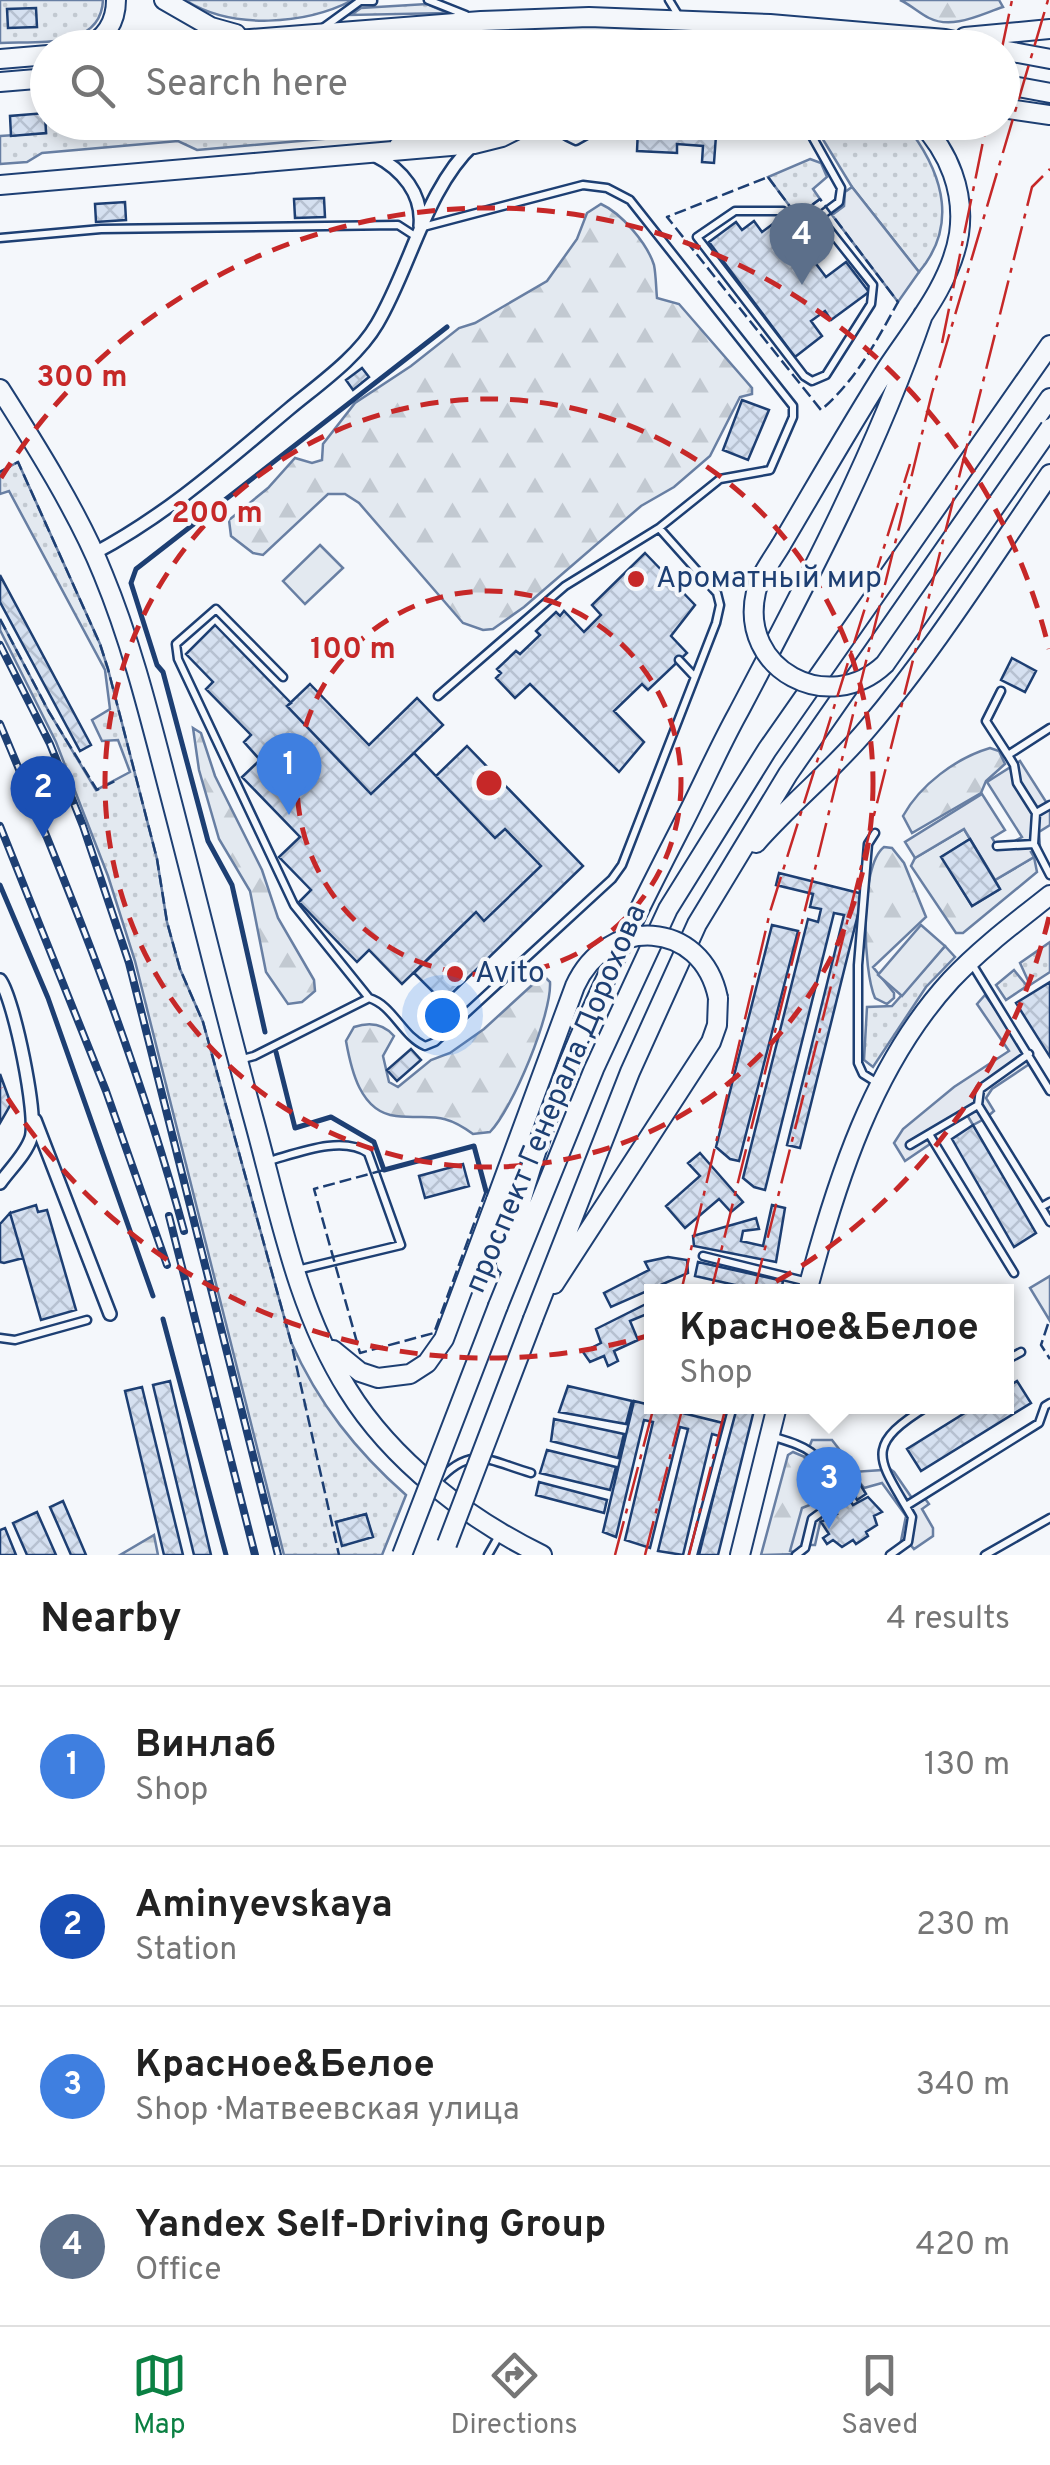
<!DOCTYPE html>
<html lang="en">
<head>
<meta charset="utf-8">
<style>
	body { margin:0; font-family:Overpass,sans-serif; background:#f6f6f6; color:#222 }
	.you { position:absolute; left:442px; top:1015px; width:35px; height:35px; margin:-25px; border:8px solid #fff; border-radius:50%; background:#1a73e8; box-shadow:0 0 0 15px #1a73e833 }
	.badge { display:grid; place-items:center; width:65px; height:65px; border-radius:50%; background:#0b8043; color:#fff; font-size:32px; font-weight:700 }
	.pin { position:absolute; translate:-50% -82px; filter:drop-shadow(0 2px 5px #0008) }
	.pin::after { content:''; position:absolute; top:52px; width:35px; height:30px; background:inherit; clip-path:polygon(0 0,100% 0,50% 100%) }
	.popup { position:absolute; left:644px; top:1284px; width:370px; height:130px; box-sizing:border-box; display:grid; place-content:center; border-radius:0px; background:#fff; filter:drop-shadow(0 2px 8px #0005); font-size:32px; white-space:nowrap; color:#767676 }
	.popup b { font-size:38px; color:#222 }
	.popup::after { content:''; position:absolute; left:50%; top:100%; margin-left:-20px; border:20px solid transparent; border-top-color:#fff }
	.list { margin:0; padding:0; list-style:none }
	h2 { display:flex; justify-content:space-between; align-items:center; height:130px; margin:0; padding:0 40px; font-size:42px }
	h2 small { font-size:32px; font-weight:400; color:#767676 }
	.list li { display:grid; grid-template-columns:65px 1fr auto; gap:30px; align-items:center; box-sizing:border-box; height:160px; padding:0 40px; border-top:2px solid #e0e0e0 }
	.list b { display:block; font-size:38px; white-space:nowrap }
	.list p { margin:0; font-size:32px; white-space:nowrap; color:#767676 }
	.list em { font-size:32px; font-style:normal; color:#767676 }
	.icon { flex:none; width:55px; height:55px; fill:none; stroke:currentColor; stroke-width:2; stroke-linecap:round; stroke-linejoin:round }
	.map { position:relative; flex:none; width:1050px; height:1555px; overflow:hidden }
	.search { position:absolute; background:#fff; box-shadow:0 5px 15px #0003; left:30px; right:30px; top:30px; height:110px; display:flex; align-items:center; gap:25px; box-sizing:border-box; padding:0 35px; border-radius:55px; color:#767676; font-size:38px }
	.sheet { height:770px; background:#fff }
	nav { display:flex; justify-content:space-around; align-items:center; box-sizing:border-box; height:140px; border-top:2px solid #e0e0e0; background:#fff; font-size:28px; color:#767676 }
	nav a { display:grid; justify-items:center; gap:5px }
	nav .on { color:#0b8043 }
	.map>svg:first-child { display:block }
	.grass { fill:url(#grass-dots); stroke:#687fa3; stroke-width:2.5; fill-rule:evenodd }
	.forest { fill:url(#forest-firs); stroke:#687fa3; stroke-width:2.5 }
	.park { fill:#e3e9f0; stroke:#687fa3; stroke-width:2.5 }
	.parking { fill:#e3e8f0; stroke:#687fa3; stroke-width:2.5 }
	.building { fill:url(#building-cross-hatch); stroke:#1d3f73; stroke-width:2.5 }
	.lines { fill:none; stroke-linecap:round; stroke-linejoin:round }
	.lane-casing { stroke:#1d3f73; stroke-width:11 }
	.street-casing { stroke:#1d3f73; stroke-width:16 }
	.secondary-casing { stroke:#1d3f73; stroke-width:22 }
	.lane { stroke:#f4f7fb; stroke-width:6 }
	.street { stroke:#f4f7fb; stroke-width:11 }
	.secondary { stroke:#f4f7fb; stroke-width:18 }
	.rail-casing { stroke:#1d3f73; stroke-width:8 }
	.rail { stroke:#f4f7fb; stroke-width:4; stroke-dasharray:11; stroke-linecap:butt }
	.secondary-bridge-casing { stroke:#1d3f73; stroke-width:22; stroke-linecap:butt }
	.secondary-bridge { stroke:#f4f7fb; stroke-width:18 }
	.fence { stroke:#1d3f73; stroke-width:2.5; stroke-dasharray:12 5; stroke-linecap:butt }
	.wall { stroke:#1d3f73; stroke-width:5 }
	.power { stroke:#c62828; stroke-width:2.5; stroke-dasharray:35 8 5 8; stroke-linecap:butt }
	.ring { fill:none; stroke:#c62828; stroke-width:5; stroke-dasharray:18 12 }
	.poi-dot { fill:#c62828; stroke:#f4f7fb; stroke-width:4 }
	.labels { text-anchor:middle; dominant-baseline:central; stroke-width:8; stroke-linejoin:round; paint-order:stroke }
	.poi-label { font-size:30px; fill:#1d3f73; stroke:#f4f7fb; text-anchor:start }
	.street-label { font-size:30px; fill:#1d3f73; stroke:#f4f7fb }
	.centre { fill:#c62828; stroke:#f4f7fb; stroke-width:5 }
	.ring-label { font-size:30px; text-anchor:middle; font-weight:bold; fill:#c62828; stroke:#f4f7fb; stroke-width:8; stroke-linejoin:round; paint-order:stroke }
</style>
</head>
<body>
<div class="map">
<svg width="1050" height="1555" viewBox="0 0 1050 1555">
	<defs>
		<pattern id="grass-dots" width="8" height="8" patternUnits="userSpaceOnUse" patternTransform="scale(2.5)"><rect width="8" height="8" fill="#e3e9f0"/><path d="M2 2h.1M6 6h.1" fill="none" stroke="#c2c9d1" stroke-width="1.8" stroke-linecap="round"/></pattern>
		<pattern id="forest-firs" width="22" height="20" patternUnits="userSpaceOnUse" patternTransform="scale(2.5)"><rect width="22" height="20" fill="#e3e9f0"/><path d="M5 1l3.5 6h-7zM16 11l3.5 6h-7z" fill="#c2c9d1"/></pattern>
		<pattern id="building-cross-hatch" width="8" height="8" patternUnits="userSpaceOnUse" patternTransform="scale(2.5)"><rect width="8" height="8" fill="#d5e0f0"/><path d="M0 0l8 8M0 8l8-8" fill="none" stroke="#b6c1d1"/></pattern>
	</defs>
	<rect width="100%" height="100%" fill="#f4f7fb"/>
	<path class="grass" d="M0,0H103C101,50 36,41 0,43Z
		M185,0H353C305,25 232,30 185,0Z
		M427,4L448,13L351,15L361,8Z
		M45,113H47L48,122L421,123L414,131L197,150L178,141L42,153L27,162L0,164V136L46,133Z
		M829,123H891L907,136L912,133C944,177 957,227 919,272L852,187L819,133Z
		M810,159L821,163L827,177L813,189L820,199L797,216L768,177Z
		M18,462L100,644L108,669L157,859L167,922L180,969L203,1022L291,1342C318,1403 356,1451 406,1495L382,1555H284L135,961L108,876L56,742L0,630V619L49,712L96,790L130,772L118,740L102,741L92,720L110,709L105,670L9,491L0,494V472ZM366,1514L372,1537L342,1545L336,1522Z
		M1050,942V972L1030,985L1020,963Z
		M945,946L955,957L926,987L873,1067L864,1060L867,1007L892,1006Z
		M1014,970L1027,986L1006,1000L996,985Z"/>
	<path class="forest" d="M900,0H999L1003,7C981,14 953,30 929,18C919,13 911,5 900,0Z
		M601,204C621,213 647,243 654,265C656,275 656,288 657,298L679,304L752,388V394L740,397L710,456L674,487L641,506L524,607L493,629L483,630L463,623L359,503L345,494H328L263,555L253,553L231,536L229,520L268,488L295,458L312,463L322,460L323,444L355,403L411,366L459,328L475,323L547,281L577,239L587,213Z
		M193,728L201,733L215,776L262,870L278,918L314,980L315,991L302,1002L288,1004L266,972L250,891L219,839L199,770Z
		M990,748L999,751L1005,764L986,781L981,793L912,833L903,816C920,785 956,758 990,748Z
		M964,829L970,839L942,857L972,906L1000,889L995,880L1034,857L1037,872L963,933H956L911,866L915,858Z
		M884,847L892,848L904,863L926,917L873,967L894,993V998L887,1004L875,998C863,971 859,866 884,847Z
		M543,975L550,982C552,1014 513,1108 490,1132L473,1134C441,1110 430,1120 396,1116C360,1112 351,1069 346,1041L354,1027C369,1022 383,1023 394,1036L383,1056L389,1082L398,1087L431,1060L450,1053L484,1029Z
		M793,1452L812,1460L827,1484L823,1500L815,1505L798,1554L761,1555L788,1455Z
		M154,1535L158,1555H120Z"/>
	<path class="park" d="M320,545L343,568L305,604L283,581Z
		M921,925L945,946L902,996L878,975Z
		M1050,1276V1321L1030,1288Z"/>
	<path class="parking" d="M852,187L919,272L898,302L832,215L844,206L845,192Z
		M1020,761L1050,808V825L1039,832L1040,847L1031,852L1034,857L995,880L964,829L915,858L905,842L982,794L1005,830L992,838L997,846L1008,845L1022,837L987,782Z
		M985,995L1034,1061L992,1089L986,1098L994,1111L986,1118L973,1125L966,1113L929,1134L933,1142L905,1161L894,1143L903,1129L954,1087L1009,1051L977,1004Z
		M812,1440H832L842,1453L831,1464L840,1480L833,1507L822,1514L815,1545H806L798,1554L790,1551L802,1508L822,1500L827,1485L812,1460L805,1458Z
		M883,1464L894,1472L914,1501L923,1496L929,1504L922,1509L933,1528V1536L914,1549L908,1542L901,1541L906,1516L882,1483L864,1488L852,1472L882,1470Z"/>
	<path class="building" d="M36,8L37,27L8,28L7,9Z
		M45,113L46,133L11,136L10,116Z
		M645,122H682V129L705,130L706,122H717L714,163L702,162L703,146L677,144V153L637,151L638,128Z
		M324,198L325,217L295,218L294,199Z
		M125,202L126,220L96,222L95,204Z
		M781,218L826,277L846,262L869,292L831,320L825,311L811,321L822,336L795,357L709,242L736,222L742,230L754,221L762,232Z
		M362,368L369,377L353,390L346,380Z
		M742,400L769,410L748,460L723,450Z
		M645,553L695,605L671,636L687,653L648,690L642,684L614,711L644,742L619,772L530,684L515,698L496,678L501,673L497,669L516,651L520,654L540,635L536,631L556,612L560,616L564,611L584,632L601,615L592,605Z
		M0,575L91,745L80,751L0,602Z
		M215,625L291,703L287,706L371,794L414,753L495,838L505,829L541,866L484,921L476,912L402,984L369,950L357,962L299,902L311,890L279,857L300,837L242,777L260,760L244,742L251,735L206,689L213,682L186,654Z
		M1012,658L1036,671L1025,692L1001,680Z
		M310,684L369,745L417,698L443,725L371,794L287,706Z
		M467,746L583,866L443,1002L414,973L476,912L484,921L541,866L505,829L495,838L436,776Z
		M970,839L1000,889L972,906L941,857Z
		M779,873L863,894L800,1148L787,1145L844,915L834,913L765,1190L754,1187L743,1178L808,919L818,922L821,909L810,907L813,894L776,885Z
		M772,925L798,931L739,1161L730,1159L716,1147Z
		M1050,982V1057L1016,1003Z
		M411,1049L421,1060L397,1081L387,1070Z
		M0,1074L11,1104L0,1123Z
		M973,1125L1036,1233L1014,1247L952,1139Z
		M700,1153L743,1202L731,1212L719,1199L685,1228L666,1206L700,1176L688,1163Z
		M463,1164L469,1186L425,1198L419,1176Z
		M36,1205L38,1212L47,1210L76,1310L41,1320L10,1213Z
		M772,1205L785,1208L776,1262L694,1246L693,1236L756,1218L759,1229L743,1231L741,1241L763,1246Z
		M10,1213L23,1258L4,1263L0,1262V1224Z
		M668,1257L687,1260L688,1273L611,1307L604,1293L649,1270L645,1262Z
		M698,1262L783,1281L781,1292H766L695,1276Z
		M652,1301V1312L630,1321L638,1340L614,1351L618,1361L608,1366L604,1356L590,1362L583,1352L601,1343L596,1329Z
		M170,1381L211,1555H194L153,1385Z
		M1017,1381L1031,1403L921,1471L907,1449L976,1406H1006V1388Z
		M568,1386L632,1401L626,1424L559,1412Z
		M142,1387L183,1555H164L125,1391Z
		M634,1401L723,1423L719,1436L712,1434L683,1555L658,1551L688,1429L680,1427L650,1548L625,1540L653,1422L644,1420L616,1537L603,1532Z
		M736,1406H755L718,1555H699Z
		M554,1419L624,1434L618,1458L551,1441Z
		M547,1450L616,1467L610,1490L540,1473Z
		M842,1455L866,1494L857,1500L833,1461Z
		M539,1482L607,1500L604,1513L536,1495Z
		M868,1497L882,1512L874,1516L877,1525L866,1532L868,1536L856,1544L853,1540L842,1547L833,1540L827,1544L823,1538L829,1534L821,1522L837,1514L835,1511L851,1502L853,1505Z
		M63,1501L86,1555H71L50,1507Z
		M37,1512L56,1555H27L13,1523Z
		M366,1514L373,1537L342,1546L336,1522Z
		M5,1528L16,1555H0V1530Z"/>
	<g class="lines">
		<defs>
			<path id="lane" d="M428,0L466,15
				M669,0L680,18
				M323,28L360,1H373
				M558,122C559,134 567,137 576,141L610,122
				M804,122L841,188L839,202L819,217L873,285L871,304L826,375L812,381L804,376L697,237L735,211H783L795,221L819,217
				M423,227L583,185L607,188L630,200L793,406V417L770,470L720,479L659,528
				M0,238L101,229L398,225L415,236
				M679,660L694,676
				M283,677L216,609L176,644L178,659L294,905L369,998C393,1005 402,1036 425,1046L435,1042L612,879L622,865L716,623L720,605L717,593L659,528L565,586L438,696
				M1001,691L986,721L1008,755
				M1050,728L1008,755L1014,765L1017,783L1036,813L1034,844L1050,875
				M1036,813L1050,805
				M875,833L868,844L858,965V1063L863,1074L879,1084
				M997,846L1034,844
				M972,964L1050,1091
				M239,1060L254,1056L369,998
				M978,1105L980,1089L1029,1054
				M929,1134L1014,1273
				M910,1145L978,1105L1041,1207
				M269,1161C298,1153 342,1135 368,1153L401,1245L297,1270
				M1050,1202L1041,1207L1050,1222
				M703,1256L808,1282
				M0,1338L15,1340L87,1320
				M1006,1360L1021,1352
				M771,1436C809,1448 814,1448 834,1484L827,1508L812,1519L805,1548L796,1555
				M438,1481C472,1444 489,1461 531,1473
				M906,1506L1039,1423L1045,1406L1050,1403
				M488,1555L500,1534
				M693,1555L733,1406
				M890,1555L908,1542L912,1517C879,1459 861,1447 928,1406
				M985,1555L1050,1518"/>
			<path id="street" d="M374,155C402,169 423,194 420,226
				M93,554C167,515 226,462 289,409C319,384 357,358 377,324C410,269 426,188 474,144
				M0,980C14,999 38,1116 31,1138C26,1154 10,1169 0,1183
				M35,1120L110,1314"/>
			<path id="secondary" d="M164,0L211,27L236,34
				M965,37L1050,29
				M85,48C105,39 116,22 116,0
				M134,48L481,21L589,17L770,24L945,39L989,48
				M1002,50L1050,59
				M0,59L48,55
				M0,82L48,78
				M1002,84L1050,93
				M1002,108L1050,115
				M399,146L420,134L431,122
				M0,185L474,144L502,137L532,122
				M0,389C35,444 79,514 103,574C132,644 150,718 169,791C197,898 223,1006 252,1113C278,1206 296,1308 348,1390C392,1461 468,1519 542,1555
				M781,545C816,486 850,426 887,368C914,327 951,284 959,234C965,192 949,152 920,122
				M756,843C791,803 834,769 868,728C935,649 991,559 1050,474
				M506,1264C537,1111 609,967 680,829C700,791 717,751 738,713C806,584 875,454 923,315
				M554,1284L711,1042L717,1025L718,998
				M807,1292C836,1182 873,1065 951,980C981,948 1016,922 1050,895
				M498,1306L594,1069L668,909L767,750L1050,345
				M533,1319L630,1072L697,924L788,774L1050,398
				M333,1350L360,1372L378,1378L410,1374L427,1363L444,1339L496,1200
				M740,1555L777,1406"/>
		</defs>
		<use href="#lane" class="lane-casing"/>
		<use href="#street" class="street-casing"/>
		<use href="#secondary" class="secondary-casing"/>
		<use href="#lane" class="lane"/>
		<use href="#street" class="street"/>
		<use href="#secondary" class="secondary"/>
		<defs>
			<path id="rail" d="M0,645L50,744L83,826L129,963L278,1555
				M0,724C70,890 137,1058 184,1231
				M0,826L106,1091L167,1265
				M169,1216L255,1555"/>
		</defs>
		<use href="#rail" class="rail-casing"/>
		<use href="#rail" class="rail"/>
		<defs>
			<path id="secondary-bridge" d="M781,545C772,560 760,575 756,592C738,670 829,717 885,664L1050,428
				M496,1200L575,986C607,915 702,919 718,998
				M447,1544L533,1319
				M402,1555L498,1306"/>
		</defs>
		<use href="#secondary-bridge" class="secondary-bridge-casing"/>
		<use href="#secondary-bridge" class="secondary-bridge"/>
		<path class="fence" d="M768,177L797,216L820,199L898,302C876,342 856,380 821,410L667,217Z
			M0,472L18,462L100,644L108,669L157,859L167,922L180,969L203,1022L291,1342L339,1555
			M0,619L49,712L97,790L117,780
			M384,1170L314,1189L360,1353L434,1333L486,1191
			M1048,1324L1041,1345L1050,1359"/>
		<path class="wall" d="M0,885L48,998L153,1296
			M265,1032L232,885L208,841L163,672L157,665L131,583L136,569L447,327
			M276,1052L295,1128L331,1117L374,1142L384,1170L474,1146L486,1191
			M163,1319L226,1555"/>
		<path class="power" d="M1002,48L1012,0
			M942,343L987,122
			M681,1292L770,912L910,464
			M711,1292L932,393L1048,0
			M754,1292L1032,187L1050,169
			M615,1555L654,1406
			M645,1555L683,1406
			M689,1555L726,1406"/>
	</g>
	<g class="ring">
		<circle cx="489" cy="783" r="192"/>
		<circle cx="489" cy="783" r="384"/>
		<path d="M1049 917A576 576 0 0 1 1 1088M1 478A576 576 0 0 1 1049 649"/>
	</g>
	<g class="poi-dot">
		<circle cx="636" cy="579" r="10"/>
		<circle cx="455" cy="974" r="10"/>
	</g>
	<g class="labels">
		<g class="poi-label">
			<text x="656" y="579">Ароматный мир</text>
			<text x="475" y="974">Avito</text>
		</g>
		<g class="street-label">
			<text transform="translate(557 1099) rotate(-67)">проспект Генерала Дорохова</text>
		</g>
	</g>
	<circle cx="489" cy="783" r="15" class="centre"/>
	<g class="ring-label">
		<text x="82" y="386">300 m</text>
		<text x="217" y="522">200 m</text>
		<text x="353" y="658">100 m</text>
	</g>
</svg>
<div class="you"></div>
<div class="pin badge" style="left:289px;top:815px;background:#3f7fe0">1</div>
<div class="pin badge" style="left:43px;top:838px;background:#1a4fb4">2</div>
<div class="pin badge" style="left:829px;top:1529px;background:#3f7fe0">3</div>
<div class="popup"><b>Красное&amp;Белое</b>Shop</div>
<div class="pin badge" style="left:802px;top:285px;background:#5c6f8a">4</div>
<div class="search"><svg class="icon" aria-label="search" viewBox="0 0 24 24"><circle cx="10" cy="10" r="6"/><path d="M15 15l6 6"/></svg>Search here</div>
</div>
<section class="sheet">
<h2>Nearby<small>4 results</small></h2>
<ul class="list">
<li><span class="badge" style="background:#3f7fe0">1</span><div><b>Винлаб</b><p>Shop</p></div><em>130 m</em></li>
<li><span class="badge" style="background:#1a4fb4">2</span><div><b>Aminyevskaya</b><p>Station</p></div><em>230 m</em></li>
<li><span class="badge" style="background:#3f7fe0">3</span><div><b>Красное&amp;Белое</b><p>Shop · Матвеевская улица</p></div><em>340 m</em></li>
<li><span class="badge" style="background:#5c6f8a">4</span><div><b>Yandex Self-Driving Group</b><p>Office</p></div><em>420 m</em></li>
</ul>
</section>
<nav>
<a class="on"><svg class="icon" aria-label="map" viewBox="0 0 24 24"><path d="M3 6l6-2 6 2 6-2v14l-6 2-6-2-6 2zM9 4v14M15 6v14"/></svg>Map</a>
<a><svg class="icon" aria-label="directions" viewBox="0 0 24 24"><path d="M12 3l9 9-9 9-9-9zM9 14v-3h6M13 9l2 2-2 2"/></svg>Directions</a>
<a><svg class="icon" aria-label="saved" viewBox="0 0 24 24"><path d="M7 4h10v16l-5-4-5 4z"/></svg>Saved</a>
</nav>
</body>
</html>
